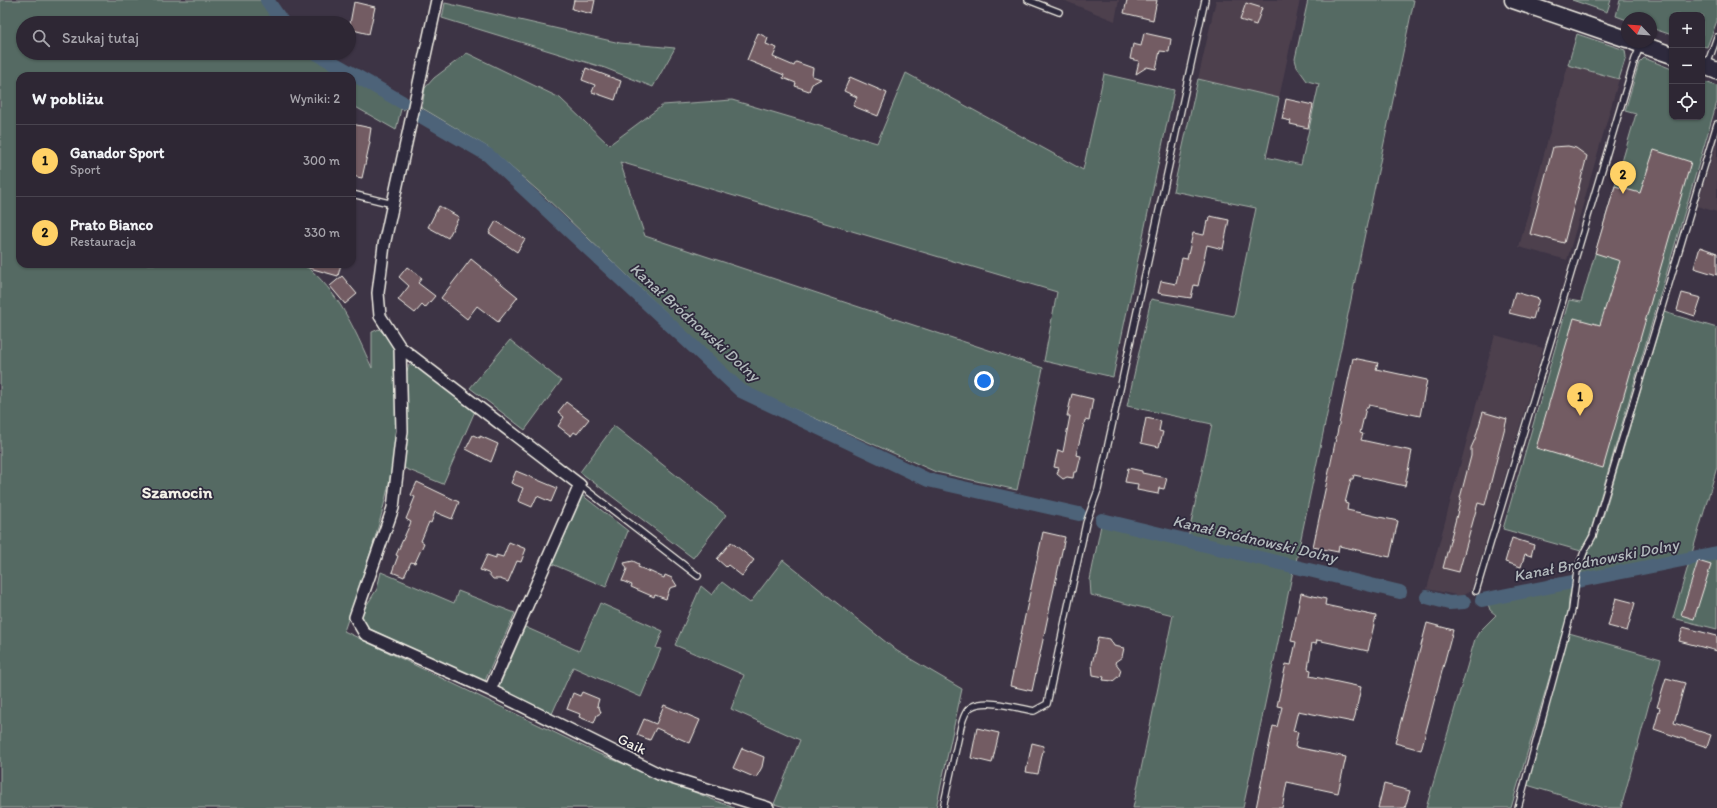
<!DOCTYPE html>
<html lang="pl">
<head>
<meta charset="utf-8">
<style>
	body { margin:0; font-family:Itim,sans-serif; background:#3a3340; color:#f1f3f6 }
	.controls { position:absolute; right:12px; top:12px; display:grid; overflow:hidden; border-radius:8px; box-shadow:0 1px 3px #0004 }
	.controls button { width:36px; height:36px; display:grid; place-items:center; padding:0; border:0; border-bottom:1px solid #49444f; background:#2e2734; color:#f1f3f6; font:20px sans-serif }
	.compass { position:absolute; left:1621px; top:12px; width:36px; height:36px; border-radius:50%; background:#2e2734; box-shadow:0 1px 3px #0004; rotate:295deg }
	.you { position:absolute; left:984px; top:381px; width:14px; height:14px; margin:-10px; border:3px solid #fff; border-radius:50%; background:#1a73e8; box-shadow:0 0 0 6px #1a73e833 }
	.badge { display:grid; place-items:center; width:26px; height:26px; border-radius:50%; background:#ffd166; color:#111; font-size:13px; font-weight:700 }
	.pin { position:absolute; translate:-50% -33px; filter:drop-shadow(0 1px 2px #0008) }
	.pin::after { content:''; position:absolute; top:21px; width:14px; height:12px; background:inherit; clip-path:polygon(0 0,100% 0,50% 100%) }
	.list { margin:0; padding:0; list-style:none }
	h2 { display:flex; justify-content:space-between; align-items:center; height:52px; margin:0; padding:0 16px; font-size:17px }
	h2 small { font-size:13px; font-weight:400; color:#a7a5ac }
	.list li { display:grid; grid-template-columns:26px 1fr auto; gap:12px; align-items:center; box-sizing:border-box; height:72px; padding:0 16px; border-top:1px solid #49444f }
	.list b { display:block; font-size:15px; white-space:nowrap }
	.list p { margin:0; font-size:13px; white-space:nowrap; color:#a7a5ac }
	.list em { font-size:13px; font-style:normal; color:#a7a5ac }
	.icon { flex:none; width:22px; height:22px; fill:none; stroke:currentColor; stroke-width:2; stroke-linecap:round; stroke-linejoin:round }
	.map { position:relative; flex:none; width:1717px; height:808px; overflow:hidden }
	.search { position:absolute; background:#2e2734; box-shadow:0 1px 3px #0004; left:16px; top:16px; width:340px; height:44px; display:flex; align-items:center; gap:10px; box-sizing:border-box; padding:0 14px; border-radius:22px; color:#a7a5ac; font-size:15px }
	.panel { position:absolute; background:#2e2734; box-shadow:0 1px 3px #0004; left:16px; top:72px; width:340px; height:196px; border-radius:12px }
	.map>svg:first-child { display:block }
	.built { fill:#4d404e }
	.green { fill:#546a64; stroke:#a4aea6 }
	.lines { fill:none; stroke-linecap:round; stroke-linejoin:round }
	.canal { stroke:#4e6479; stroke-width:14 }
	.building { fill:#735b64; stroke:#f4f1e8 }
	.service-casing { stroke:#f4f1e8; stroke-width:8 }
	.minor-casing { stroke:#f4f1e8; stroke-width:14 }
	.secondary-casing { stroke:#f4f1e8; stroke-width:19 }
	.service { stroke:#2f2a3d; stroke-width:5.5 }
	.minor { stroke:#2f2a3d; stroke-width:11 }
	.secondary { stroke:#2f2a3d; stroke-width:16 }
	.labels { text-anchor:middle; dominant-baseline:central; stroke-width:3.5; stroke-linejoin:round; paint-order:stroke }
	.street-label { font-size:15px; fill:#f4f1e8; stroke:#2f2a3d }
	.water-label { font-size:16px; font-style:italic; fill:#b2b9bc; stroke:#2f2a3d }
	.quarter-label { font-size:17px; font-weight:bold; fill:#f4f1e8; stroke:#2f2a3d }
</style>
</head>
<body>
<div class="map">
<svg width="1717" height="808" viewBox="0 0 1717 808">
	<rect width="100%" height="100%" fill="#3d3445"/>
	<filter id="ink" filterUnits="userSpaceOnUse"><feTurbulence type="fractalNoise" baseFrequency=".025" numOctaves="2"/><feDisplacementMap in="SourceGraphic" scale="8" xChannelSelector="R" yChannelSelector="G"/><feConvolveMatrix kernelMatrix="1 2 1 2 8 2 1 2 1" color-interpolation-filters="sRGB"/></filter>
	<g filter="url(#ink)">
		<path class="built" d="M1063,0H1119L1115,21Z
			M1216,0H1300L1279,98L1198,79Z
			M1568,65L1619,79L1567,260L1519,247Z
			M1717,142V212L1697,206Z
			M1495,335L1543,348L1471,591L1461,596L1427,589Z"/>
		<path class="green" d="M0,0H273L289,23H23V53H326L407,99L404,110L401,109L396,130L352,105V76H20V264H304C339,292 354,328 372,368V332L379,329L396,346C397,370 400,395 398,419C393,493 368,562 344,631L599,754L734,808H0Z
			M1308,0H1414L1296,562L1188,537L1212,424L1127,406L1151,299L1234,316L1256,208L1173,191L1198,79L1279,98L1266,157L1301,165L1319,84L1307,81L1297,67L1295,59Z
			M1572,0H1611L1607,12Z
			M1620,0H1717V21L1707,47L1702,46V15H1672V35L1651,28V18H1627V20L1616,16Z
			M445,3L620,43L675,48L653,87L605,68L442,18Z
			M1577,34L1625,50L1626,57L1619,79L1568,65Z
			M467,53L560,98L609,145L663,105L732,100L877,143L906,73L1083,170L1104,74L1174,90L1113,377L1044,361L1057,292L620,162L645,236L1043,368L1017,490L936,472L744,387L544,196L489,148L422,108L425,88L434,78Z
			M1644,58L1672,69V117H1702V81L1717,86V102L1589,536L1581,551L1503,529L1569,300L1581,302L1636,114L1625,111L1639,63Z
			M1664,312L1717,328V467L1692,553L1581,574L1585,560L1604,514Z
			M510,340L561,381L525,430L470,388Z
			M409,365H413L475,411L443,484L404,468L407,396L406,373Z
			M614,426L726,515L693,558L580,472Z
			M582,495L628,531L606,587L552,564Z
			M1101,525L1293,571L1243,808H1133L1173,615L1091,595L1090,580Z
			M1717,554V629L1673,618L1690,559Z
			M783,560L897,651L962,689L936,808H789L774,804L800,740L731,709L744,675L675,645L701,586L712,595L722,582L750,603Z
			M381,572L454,603L458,591L515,613L484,683L364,626L361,614L377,589Z
			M1572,586L1569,598L1568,614L1511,808H1426L1475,639L1479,632L1496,615L1490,610L1488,604Z
			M600,603L663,631L656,648L661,649L641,697L573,667L551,716L498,689L525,627L579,651Z
			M1569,633L1661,659L1621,808H1603L1527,785Z"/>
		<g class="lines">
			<path class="canal" d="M267,0L283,23
				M316,53L402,102
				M419,115L488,155L741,391L928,480L1079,514
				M1102,520L1400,592
				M1427,597L1449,603L1464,602
				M1482,600L1717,553"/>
		</g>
		<path class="building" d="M574,0H595L592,14L572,9Z
			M1127,0H1157L1153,20L1124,13Z
			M354,2L375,7L369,34L349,29Z
			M1246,3L1262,8L1256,25L1240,20Z
			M758,33L768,38L766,44L777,48L773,57L794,66L796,62L813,68L812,76L821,79L812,84L809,91L795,86L796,83L783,78L784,75L747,60Z
			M1144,33L1171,39L1169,52L1160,51L1156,69L1147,67L1136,74L1139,61L1130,59L1133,44L1141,46Z
			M586,68L621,81L615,100L592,92L595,85L582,80Z
			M850,77L887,93L878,116L853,106L857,97L844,91Z
			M1286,99L1313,105L1308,128L1290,124L1291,121L1282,119Z
			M352,124L371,128L369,141L370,142L362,178L352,176Z
			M1568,146L1576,148L1587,156L1564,243L1530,234L1553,147Z
			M1654,150L1691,162L1603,468L1536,448L1574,318L1600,325L1620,261L1595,253L1615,186L1640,193Z
			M439,206L459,217L448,238L428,227Z
			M1210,216L1229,220L1223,249L1207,245L1198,286L1194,285L1191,298L1158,293L1161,281L1176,284L1182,258L1187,259L1193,233L1204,235L1207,221L1209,222Z
			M496,221L525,239L517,252L489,233Z
			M1700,247L1717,253V275L1694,268Z
			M471,259L518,297L498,322L477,306L467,319L441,298Z
			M307,264H341L338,276L306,267Z
			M407,267L422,278L418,283L435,296L425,308L422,305L415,313L398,300L409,286L399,277Z
			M342,276L357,294L345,304L330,286Z
			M1515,292L1539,299L1533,319L1509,313Z
			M1682,293L1701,298L1695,316L1677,310Z
			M1353,358L1378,363L1376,369L1427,380L1420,416L1369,405L1368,408H1366L1360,433L1363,434L1361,440L1412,451L1405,486L1354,475L1353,479H1351L1345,503L1348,504L1347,510L1398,521L1390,557L1339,546L1338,552L1313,547Z
			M1072,394L1093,399L1089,421L1085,420L1076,455L1081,456L1077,472H1074L1073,478L1067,477L1063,479L1057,474L1059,468L1054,467L1058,450L1063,452L1070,416H1067Z
			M566,402L589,419L577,434L574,432L571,436L558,426L564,417L558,412Z
			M1483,412L1507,419L1485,505L1478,503L1459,572L1443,568L1461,499L1460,498L1471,456V448L1475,439Z
			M1146,418L1161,421L1159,431L1163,432L1159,447L1141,443Z
			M473,435L480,438V436L498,444L491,462L466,449Z
			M1128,468L1142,471V473L1167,478L1164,489L1159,488L1158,494L1137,490L1138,484L1125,482Z
			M516,471L557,488L551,502L537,496L532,507L518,501L523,488L511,483Z
			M417,482L459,502L452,519L435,512L431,523L429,522L421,541L424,543L415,563L411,562L404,577L392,572L398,556L396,555L411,522L406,519L415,497L411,495Z
			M1043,532L1065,537L1032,691L1010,686Z
			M1512,538L1534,545L1531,556L1525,554L1521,567L1505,562Z
			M509,542L526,549L521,562L517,561L508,582L500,579H493L488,573L480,570L487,555L496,558V555L503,557Z
			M731,542L754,560L742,576L728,565L726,567L717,559Z
			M633,561L639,564L638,567L651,572L664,578L665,575L672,578L677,586L670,588L666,599L655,595L654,597L631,587L632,585L622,581L627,569L624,563Z
			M1698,561L1711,565L1694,619L1681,615Z
			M1301,593L1326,599L1325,605L1376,616L1368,651L1317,640L1316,644L1312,643L1308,669L1311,670L1310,676L1361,687L1355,716L1353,722L1298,711L1293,731L1298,732L1295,747L1346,757L1338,793L1287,782L1282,808H1256L1273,726L1277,727L1282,707L1277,706L1286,664L1291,665L1296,642L1291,641Z
			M1616,598L1635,603L1627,631L1608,626Z
			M1427,623L1453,630L1421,750L1395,743Z
			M1683,627L1717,636V651L1679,641Z
			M1098,637L1110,639L1114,646L1124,648L1122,657L1115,662L1121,670L1119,676L1113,681L1103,680L1104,677L1093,675L1092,664Z
			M1666,678L1685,683L1674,723L1711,735L1707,747L1654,729L1660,708L1657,707Z
			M582,692L599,699L597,706L599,707L601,713L597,715L594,723L579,717L580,714L567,709L573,693L580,696Z
			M664,705L700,720L690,743L656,728L650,740L637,735L644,719L656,724Z
			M977,728L999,733L992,763L971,758Z
			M1032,743L1044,746L1038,774L1026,772Z
			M742,748L764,757L762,767L756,778L733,768Z
			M1384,784L1410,791L1405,808H1378Z"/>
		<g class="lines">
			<defs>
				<path id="service" d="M1028,0L1059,12
					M1707,65L1717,37
					M352,194L393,204
					M580,485L698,576
					M1476,591L1635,59L1640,47
					M943,808L961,726C963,719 965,711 971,707C987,698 1017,708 1034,711L1047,704L1086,523L1098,490L1205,0
					M1518,808L1572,610L1577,571L1584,552L1593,536L1717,124"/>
				<path id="minor" d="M437,0L384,245L378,293L380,316L400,347L580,485L490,690
					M400,347L402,431L393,508L355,617L365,634L490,690L659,774L768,808"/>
				<path id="secondary" d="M1513,0L1627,39
					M1634,42L1672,55
					M1702,65L1717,71"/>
			</defs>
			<use href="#service" class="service-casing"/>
			<use href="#minor" class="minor-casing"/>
			<use href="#secondary" class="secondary-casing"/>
			<use href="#service" class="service"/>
			<use href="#minor" class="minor"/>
			<use href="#secondary" class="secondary"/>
		</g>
	</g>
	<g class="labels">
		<g class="street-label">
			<text transform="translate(632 744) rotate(26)">Gaik</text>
		</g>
		<g class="water-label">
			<text transform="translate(695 322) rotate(42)">Kanał Bródnowski Dolny</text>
			<text transform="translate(1255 539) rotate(13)">Kanał Bródnowski Dolny</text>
			<text transform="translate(1596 560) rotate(-11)">Kanał Bródnowski Dolny</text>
		</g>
		<g class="quarter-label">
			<text x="177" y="492">Szamocin</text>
		</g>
	</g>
</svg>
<div class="controls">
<button>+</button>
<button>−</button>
<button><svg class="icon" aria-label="locate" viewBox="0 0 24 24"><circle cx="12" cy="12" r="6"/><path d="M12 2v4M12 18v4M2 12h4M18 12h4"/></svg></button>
</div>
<svg class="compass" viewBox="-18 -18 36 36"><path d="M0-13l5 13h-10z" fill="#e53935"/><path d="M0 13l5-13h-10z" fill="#a7a5ac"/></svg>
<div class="you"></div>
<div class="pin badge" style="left:1580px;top:416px">1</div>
<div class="pin badge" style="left:1623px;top:194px">2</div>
<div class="search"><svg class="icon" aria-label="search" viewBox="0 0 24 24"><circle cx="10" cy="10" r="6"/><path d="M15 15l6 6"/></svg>Szukaj tutaj</div>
<section class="panel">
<h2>W pobliżu<small>Wyniki: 2</small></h2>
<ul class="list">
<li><span class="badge">1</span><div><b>Ganador Sport</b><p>Sport</p></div><em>300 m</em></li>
<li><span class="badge">2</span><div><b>Prato Bianco</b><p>Restauracja</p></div><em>330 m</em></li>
</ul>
</section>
</div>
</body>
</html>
